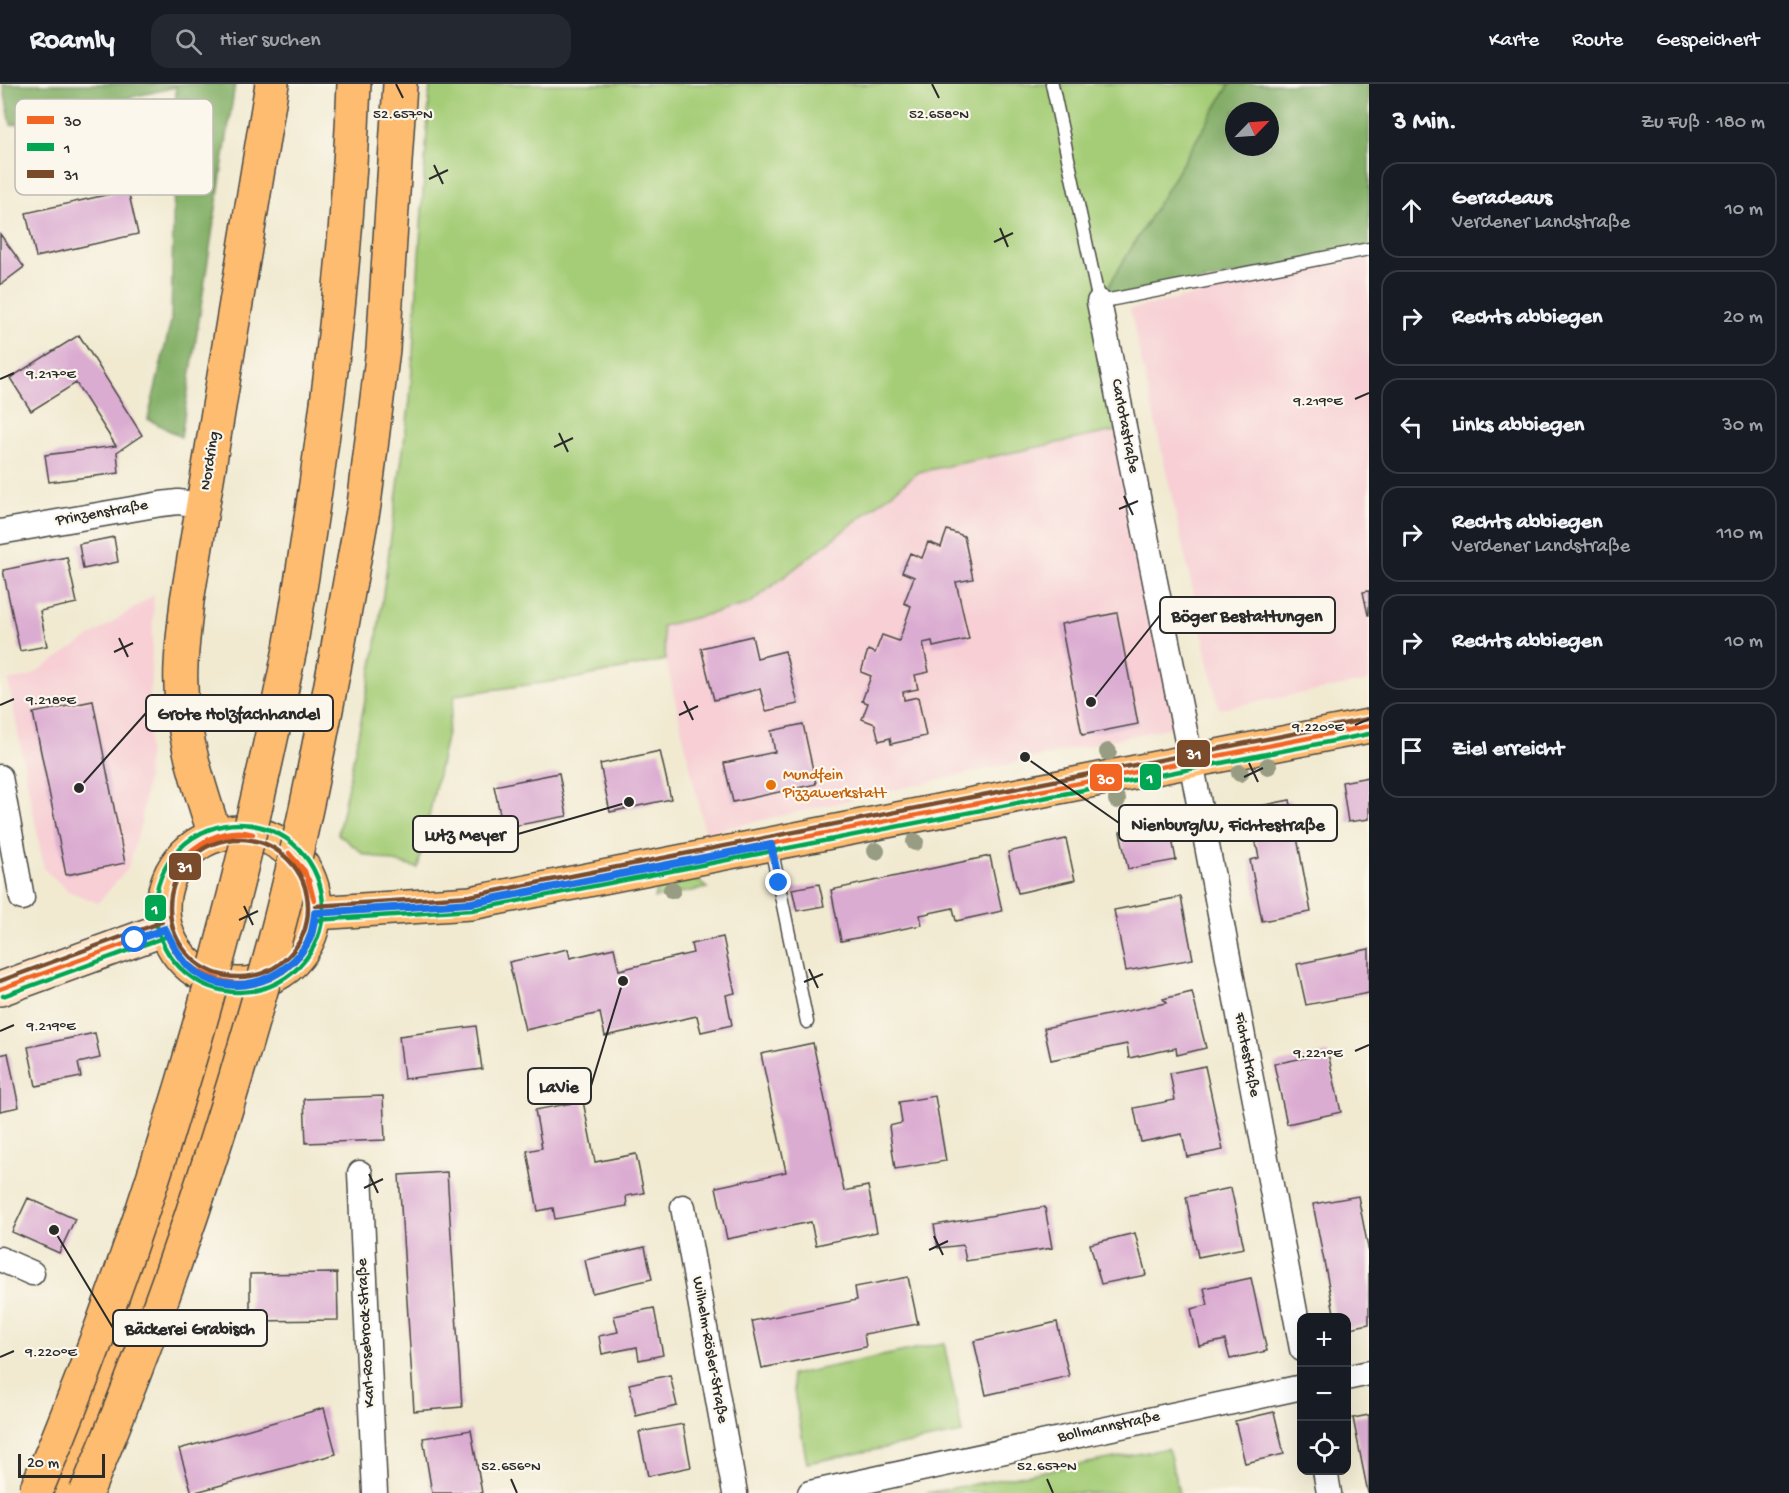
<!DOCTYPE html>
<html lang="de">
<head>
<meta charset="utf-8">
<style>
	body { margin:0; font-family:"Gochi Hand",sans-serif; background:#242831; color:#f1f3f6 }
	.controls { position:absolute; right:18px; bottom:18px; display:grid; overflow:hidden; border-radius:12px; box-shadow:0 6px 24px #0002 }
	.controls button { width:54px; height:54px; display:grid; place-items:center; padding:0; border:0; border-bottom:2px solid #363941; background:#171b24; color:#f1f3f6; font:30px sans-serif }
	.compass { position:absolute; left:1225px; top:18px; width:54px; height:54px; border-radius:50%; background:#171b24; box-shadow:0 6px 24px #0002; rotate:65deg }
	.scale { position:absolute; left:18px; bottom:15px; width:87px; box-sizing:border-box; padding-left:6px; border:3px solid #2b2b2b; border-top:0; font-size:16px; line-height:21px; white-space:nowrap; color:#2b2b2b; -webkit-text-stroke:4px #fbf7ec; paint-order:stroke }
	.stop { position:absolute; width:18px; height:18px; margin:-14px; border:4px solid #1a73e8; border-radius:50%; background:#fff }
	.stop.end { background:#1a73e8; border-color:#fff; box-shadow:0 2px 6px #0008 }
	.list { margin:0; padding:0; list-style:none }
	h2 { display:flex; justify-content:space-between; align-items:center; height:78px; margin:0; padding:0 24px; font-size:26px }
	h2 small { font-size:20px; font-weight:400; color:#9ea1a6 }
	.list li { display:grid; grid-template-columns:39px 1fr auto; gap:18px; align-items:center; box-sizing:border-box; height:96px; margin:0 12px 12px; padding:0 12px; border:2px solid #363941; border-radius:18px }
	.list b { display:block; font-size:22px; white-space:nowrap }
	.list p { margin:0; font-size:20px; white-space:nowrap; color:#9ea1a6 }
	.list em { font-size:20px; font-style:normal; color:#9ea1a6 }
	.icon { flex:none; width:33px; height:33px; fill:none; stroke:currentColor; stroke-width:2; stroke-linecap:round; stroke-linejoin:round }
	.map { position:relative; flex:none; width:1369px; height:1409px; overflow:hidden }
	header { display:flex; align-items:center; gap:36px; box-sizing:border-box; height:84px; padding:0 30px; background:#171b24; border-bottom:2px solid #363941 }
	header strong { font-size:28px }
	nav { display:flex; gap:33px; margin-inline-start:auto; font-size:21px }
	.search { width:420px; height:54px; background:#242831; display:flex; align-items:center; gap:15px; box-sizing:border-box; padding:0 21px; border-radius:18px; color:#9ea1a6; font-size:22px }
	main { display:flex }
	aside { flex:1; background:#171b24 }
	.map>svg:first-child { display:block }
	.built { fill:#f7cfd4 }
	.green { fill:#a5cd77; stroke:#687c51; stroke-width:1.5 }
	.forest { fill:#84b068; stroke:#586e4a; stroke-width:1.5; fill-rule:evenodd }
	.building { fill:#dbacd1 }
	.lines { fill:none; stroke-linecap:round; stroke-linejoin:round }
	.lane-casing { stroke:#494844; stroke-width:15 }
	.street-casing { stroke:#494844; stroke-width:27 }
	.secondary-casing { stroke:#494844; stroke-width:36 }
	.primary-casing { stroke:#494844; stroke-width:36 }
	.highway-casing { stroke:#494844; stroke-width:36 }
	.lane { stroke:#fff; stroke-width:12 }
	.street { stroke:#fff; stroke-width:24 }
	.secondary { stroke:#ffe4c6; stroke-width:33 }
	.primary { stroke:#febc70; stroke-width:33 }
	.highway { stroke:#febc70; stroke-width:33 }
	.highway-bridge-casing { stroke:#494844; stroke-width:36; stroke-linecap:butt }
	.highway-bridge { stroke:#febc70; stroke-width:33 }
	.bus-1-casing { stroke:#fbf7ec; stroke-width:9 }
	.bus-2-casing { stroke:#fbf7ec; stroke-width:9 }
	.bus-3-casing { stroke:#fbf7ec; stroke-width:9 }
	.bus-1 { stroke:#f26522; stroke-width:4.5 }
	.bus-2 { stroke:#00a651; stroke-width:4.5 }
	.bus-3 { stroke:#7a4b2a; stroke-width:4.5 }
	.tree { fill:#989c82 }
	.route { stroke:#1a73e8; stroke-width:8 }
	.ticks { fill:none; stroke:#2b2b2b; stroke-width:2 }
	.food-dot { fill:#e8710a; stroke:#fbf7ec; stroke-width:2 }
	.labels { text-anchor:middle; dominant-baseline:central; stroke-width:4.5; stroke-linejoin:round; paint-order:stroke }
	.street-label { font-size:16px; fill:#2b2b2b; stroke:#fbf7ec }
	.food-label { font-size:16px; fill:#c56008; stroke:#fbf7ec; text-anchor:start }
	.key { fill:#fbf7ec; stroke:#bdbab2; stroke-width:1.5 }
	.key-label { font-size:16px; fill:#2b2b2b }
	.ticks-label { font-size:15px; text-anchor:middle; fill:#2b2b2b; stroke:#fbf7ec; stroke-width:4.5; stroke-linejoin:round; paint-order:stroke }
	.leader { fill:none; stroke:#2b2b2b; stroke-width:2 }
	.callout-dot { fill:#2b2b2b; stroke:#fbf7ec; stroke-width:2 }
	.callout { fill:#fbf7ec; stroke:#2b2b2b; stroke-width:2 }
	.callout-label { font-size:18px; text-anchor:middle; font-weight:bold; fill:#2b2b2b }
	.line-badge { stroke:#fbf7ec; stroke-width:2 }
	.badge-label { font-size:16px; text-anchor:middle; font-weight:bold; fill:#fff }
</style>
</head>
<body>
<header>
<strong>Roamly</strong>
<div class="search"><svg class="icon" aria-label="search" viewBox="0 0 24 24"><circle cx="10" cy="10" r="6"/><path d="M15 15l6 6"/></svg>Hier suchen</div>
<nav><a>Karte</a><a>Route</a><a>Gespeichert</a></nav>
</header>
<main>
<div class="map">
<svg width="1369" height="1409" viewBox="0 0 1369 1409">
	<rect width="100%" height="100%" fill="#fbf7ec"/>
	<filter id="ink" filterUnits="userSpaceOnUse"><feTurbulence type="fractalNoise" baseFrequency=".0167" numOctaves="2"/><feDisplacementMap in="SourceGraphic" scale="12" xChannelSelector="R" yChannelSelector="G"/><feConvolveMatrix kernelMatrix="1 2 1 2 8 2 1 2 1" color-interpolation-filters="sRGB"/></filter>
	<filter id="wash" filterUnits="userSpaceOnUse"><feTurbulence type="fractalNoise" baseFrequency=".008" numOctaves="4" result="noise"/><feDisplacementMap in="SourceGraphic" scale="24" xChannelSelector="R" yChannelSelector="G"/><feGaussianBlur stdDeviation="1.35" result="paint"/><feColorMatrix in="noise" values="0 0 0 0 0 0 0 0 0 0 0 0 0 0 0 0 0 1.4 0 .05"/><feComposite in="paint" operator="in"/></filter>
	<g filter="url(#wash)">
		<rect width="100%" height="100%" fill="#f1ead1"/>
		<path class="built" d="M1369,174V597L1219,625L1130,225Z
			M1124,345L1184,640L705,749L666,576L662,542L749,520L919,388Z
			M154,511L147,696L141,739L128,784L98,819L68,807L44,785L8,597L30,592Z"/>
		<path class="green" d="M430,0H1230L1099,218L1124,345L919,388L749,520L662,542L666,576L577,594L455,611L418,784L364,770L338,750L375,567L410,316Z
			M696,795L707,804L654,814L659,802Z
			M944,1259L962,1349L807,1379L791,1291Z
			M1168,1364L1179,1409H926Z"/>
		<path class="forest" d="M3,0H235L181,353L148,335L171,237L176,3L11,41Z
			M1230,0H1369V164L1099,218ZM1234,27H1270V63H1234Z"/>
		<g id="blocks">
			<path class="building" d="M128,106L138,150L36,173L26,129Z
				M0,150L24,183L0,201Z
				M79,251L142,351L117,368L119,389L49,398L45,371L116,362L76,299L31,327L10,294Z
				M947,446L964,452L973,495L956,498L969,555L933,563L932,557L923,559L929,588L915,591L918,605L903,608L904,616L918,613L926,652L891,660L890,654L879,657L875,640L862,635L868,619L862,617L871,592L861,588L868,566L875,569L882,551L899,557L911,522L904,519L914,493L902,488L910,469L922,474L928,458L941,463Z
				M114,453L118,478L83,485L79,460Z
				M67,473L77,519L40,527L47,562L20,567L3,486Z
				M1369,507V531H1368L1363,508Z
				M1117,529L1138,640L1082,651L1061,540Z
				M752,552L757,574L785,567L798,620L766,627L760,605L714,616L701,564Z
				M93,617L125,779L66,791L33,629Z
				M803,640L816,700L733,718L724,679L775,668L771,647Z
				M660,667L671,715L610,728L600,680Z
				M559,689L567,732L503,744L494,702Z
				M1369,693V735L1348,738L1342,698Z
				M1290,716L1311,828L1262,837L1250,776L1259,774L1249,724Z
				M1169,738L1176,776L1128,785L1120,748Z
				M1066,755L1075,796L1018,809L1008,768Z
				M990,772L1002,827L956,837L953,824L920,831L922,841L841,857L831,806Z
				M819,800L824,822L797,827L792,805Z
				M1181,813L1193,875L1126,887L1114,826Z
				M723,853L735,909L726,911L732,941L701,948L697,932L605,952L600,929L525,946L509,878L568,865L570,874L614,864L619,886L693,869L691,860Z
				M1369,865V909L1306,921L1297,880Z
				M1192,908L1206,964L1177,971L1176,964L1129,974L1127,960L1051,976L1044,944L1166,919L1163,915Z
				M476,942L482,985L404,995L399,952Z
				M95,949L100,974L78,979L81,993L36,1002L28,963Z
				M813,959L844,1107L868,1102L877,1148L816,1161L811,1138L727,1155L716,1103L786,1088L761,970Z
				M8,969L19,1023L0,1027V971Z
				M1328,969L1341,1028L1287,1040L1274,980Z
				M1205,982L1223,1066L1187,1073L1182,1050L1141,1058L1134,1024L1175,1016L1170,989Z
				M383,1012L385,1056L306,1059L304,1015Z
				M935,1012L946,1077L895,1085L889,1042L902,1039L899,1018Z
				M583,1017L595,1078L636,1070L644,1109L626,1112L627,1122L555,1135L553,1124L538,1127L527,1067L542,1064L535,1026Z
				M447,1088L462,1323L414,1327L399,1091Z
				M1231,1104L1244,1164L1198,1173L1186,1113Z
				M1358,1112L1369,1169V1240L1346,1245V1234H1335L1313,1120Z
				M28,1114L75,1135L59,1169L12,1148Z
				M1045,1123L1052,1164L966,1177L963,1161L938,1164L934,1141Z
				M1135,1149L1146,1191L1101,1200L1090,1160Z
				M645,1163L652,1195L592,1209L585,1176Z
				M337,1189L338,1236L250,1237V1190Z
				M908,1193L918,1240L864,1250L866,1263L762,1284L752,1237L857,1216L855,1203Z
				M1251,1194L1267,1267L1230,1275L1225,1256L1199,1262L1191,1225L1208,1221L1204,1204Z
				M654,1224L663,1271L639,1276L637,1263L602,1270L599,1252L618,1248L614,1232Z
				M1057,1238L1069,1292L986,1311L974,1257Z
				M670,1291L677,1322L636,1332L629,1300Z
				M324,1324L336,1370L192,1409L179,1365Z
				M1274,1328L1284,1370L1245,1379L1235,1337Z
				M1369,1331V1409H1368L1353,1334Z
				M683,1340L691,1383L648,1392L639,1348Z
				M471,1346L482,1409H432L423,1354Z"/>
		</g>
	</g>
	<g filter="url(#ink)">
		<use href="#blocks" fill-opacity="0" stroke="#494844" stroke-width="1.5"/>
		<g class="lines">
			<defs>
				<path id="lane" d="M1052,0L1099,218L1369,165
					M771,763L807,938"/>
				<path id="street" d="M1099,218L1191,677L1302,1265
					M0,448L161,420L178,418L204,421
					M0,693L22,814
					M360,1089L375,1409
					M683,1123L735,1409
					M0,1175L32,1189
					M1346,1294L1369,1289
					M1325,1386L1329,1409
					M810,1409L1302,1303"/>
				<path id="secondary" d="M0,905L165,845"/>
				<path id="primary" d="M163 824a76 76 0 1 1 152 0a76 76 0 1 1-152 0Z
					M215,751C197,697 178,639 181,581C182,559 185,538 187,517L272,0
					M315,829L471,819L1369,642
					M61,1409L130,1235L237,902"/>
				<path id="highway" d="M290,565C322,377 347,190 354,0
					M336,574L364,421L383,265L400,0"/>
			</defs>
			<use href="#lane" class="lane-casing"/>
			<use href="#street" class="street-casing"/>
			<use href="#secondary" class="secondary-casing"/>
			<use href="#primary" class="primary-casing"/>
			<use href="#highway" class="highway-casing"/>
			<use href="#lane" class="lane"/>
			<use href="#street" class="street"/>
			<use href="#secondary" class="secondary"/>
			<use href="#primary" class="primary"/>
			<use href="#highway" class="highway"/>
			<defs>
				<path id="highway-bridge" d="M35,1409C151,1140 232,852 290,565
					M86,1409C160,1234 222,1051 272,867C298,771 317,673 336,574"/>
			</defs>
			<use href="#highway-bridge" class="highway-bridge-casing"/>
			<use href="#highway-bridge" class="highway-bridge"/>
			<defs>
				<path id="bus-1" d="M289,769L305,787L314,816
					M289,769L309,796L314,816
					M178,780C196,758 225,742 253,750
					M178,780C204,756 218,749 253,750
					M315,829L471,819L1369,642
					M188,881C212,895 235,904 263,897
					M188,881C209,899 236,907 263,897
					M0,905L165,845"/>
				<path id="bus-2" d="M155 824a84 84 0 1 1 168 0a84 84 0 1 1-168 0Z
					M315,836L472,826L1369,650
					M3,912L168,852"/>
				<path id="bus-3" d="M170 824a69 69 0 1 1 138 0a69 69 0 1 1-138 0Z
					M315,822L470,812L1368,635
					M0,897L162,838"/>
			</defs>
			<use href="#bus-1" class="bus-1-casing"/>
			<use href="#bus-2" class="bus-2-casing"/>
			<use href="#bus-3" class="bus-3-casing"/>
			<use href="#bus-1" class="bus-1"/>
			<use href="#bus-2" class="bus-2"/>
			<use href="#bus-3" class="bus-3"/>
		</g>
		<g class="tree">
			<circle cx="1108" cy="668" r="9"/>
			<circle cx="1268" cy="682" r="9"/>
			<circle cx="1240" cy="689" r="9"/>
			<circle cx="1117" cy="716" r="9"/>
			<circle cx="915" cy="758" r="9"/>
			<circle cx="876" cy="767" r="9"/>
			<circle cx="672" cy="806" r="9"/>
		</g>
	</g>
	<g class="lines" filter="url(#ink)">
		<path class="route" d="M135,856L165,845C171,858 177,870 187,881C225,918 286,900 309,856C313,848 314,837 315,829L471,819L771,761L779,799"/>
	</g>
	<path class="ticks" d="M396,0L403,14M932,0L939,14M434,81L443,100M429,95L448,86M1000,144L1008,163M994,158L1013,149M0,295L14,289M1355,315L1369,309M559,349L568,368M554,363L573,354M1124,412L1133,431M1119,425L1138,417M119,554L128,573M114,568L133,559M684,617L693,636M0,621L14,615M679,631L698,622M1355,641L1369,635M1249,679L1258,698M1244,693L1263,684M244,822L253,841M239,836L258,827M809,885L818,904M804,898L823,890M0,947L14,941M1355,967L1369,961M369,1090L378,1109M364,1104L383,1095M934,1152L943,1171M929,1166L948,1157M0,1273L14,1267M511,1395L517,1409M1047,1395L1053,1409"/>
	<circle class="food-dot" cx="771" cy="701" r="6"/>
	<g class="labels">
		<g class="street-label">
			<text transform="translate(1124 342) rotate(79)">Carlotastraße</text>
			<text transform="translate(211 377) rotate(-81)">Nordring</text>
			<text transform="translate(102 430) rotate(-10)">Prinzenstraße</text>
			<text transform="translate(1246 971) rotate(79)">Fichtestraße</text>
			<text transform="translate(367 1249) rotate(-93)">Karl-Rosebrock-Straße</text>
			<text transform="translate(709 1266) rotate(80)">Wilhelm-Rösler-Straße</text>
			<text transform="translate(1109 1344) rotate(-12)">Bollmannstraße</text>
		</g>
		<g class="food-label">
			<text x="783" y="692">Mundfein<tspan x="783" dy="18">Pizzawerkstatt</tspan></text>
		</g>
	</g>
	<rect x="15" y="15" width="198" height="96" rx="9" class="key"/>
	<rect x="27" y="32" width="27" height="8" fill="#f26522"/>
	<rect x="27" y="59" width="27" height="8" fill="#00a651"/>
	<rect x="27" y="86" width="27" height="8" fill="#7a4b2a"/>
	<g class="key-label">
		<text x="64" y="42">30</text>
		<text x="64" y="69">1</text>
		<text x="64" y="96">31</text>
	</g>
	<g class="ticks-label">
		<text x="403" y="34">52.657°N</text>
		<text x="939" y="34">52.658°N</text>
		<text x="51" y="294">9.217°E</text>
		<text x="1318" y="321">9.219°E</text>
		<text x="51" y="620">9.218°E</text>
		<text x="1318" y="647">9.220°E</text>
		<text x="51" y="946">9.219°E</text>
		<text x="1318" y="973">9.221°E</text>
		<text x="51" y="1272">9.220°E</text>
		<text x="511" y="1386">52.656°N</text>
		<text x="1047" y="1386">52.657°N</text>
	</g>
	<path class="leader" d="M1091 618L1160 531M79 704L146 629M1025 673L1119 739M629 718L518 750M623 897L591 1002M54 1146L113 1244"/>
	<g class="callout-dot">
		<circle cx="1091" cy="618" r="6"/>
		<circle cx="79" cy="704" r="6"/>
		<circle cx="1025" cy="673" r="6"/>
		<circle cx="629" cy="718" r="6"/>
		<circle cx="623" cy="897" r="6"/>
		<circle cx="54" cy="1146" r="6"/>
	</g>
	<g class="callout">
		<rect x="1160" y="513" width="175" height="36" rx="6"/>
		<rect x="146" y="611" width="187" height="36" rx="6"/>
		<rect x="1119" y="721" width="218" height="36" rx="6"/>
		<rect x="413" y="732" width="105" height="36" rx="6"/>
		<rect x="528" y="984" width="63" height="36" rx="6"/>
		<rect x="113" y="1226" width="154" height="36" rx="6"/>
	</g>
	<g class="callout-label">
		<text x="1247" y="537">Böger Bestattungen</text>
		<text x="239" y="635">Grote Holzfachhandel</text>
		<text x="1228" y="746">Nienburg/W, Fichtestraße</text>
		<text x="465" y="756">Lutz Meyer</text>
		<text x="559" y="1008">LaVie</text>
		<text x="190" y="1250">Bäckerei Grabisch</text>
	</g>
	<g class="line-badge">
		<rect x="1176" y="655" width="35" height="29" rx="6" fill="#7a4b2a"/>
		<rect x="1139" y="679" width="23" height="28" rx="6" fill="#00a651"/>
		<rect x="1089" y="679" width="34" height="29" rx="6" fill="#f26522"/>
		<rect x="168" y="768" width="34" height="29" rx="6" fill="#7a4b2a"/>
		<rect x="144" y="810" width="23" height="28" rx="6" fill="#00a651"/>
	</g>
	<g class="badge-label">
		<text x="1194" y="675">31</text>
		<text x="1150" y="699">1</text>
		<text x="1106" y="700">30</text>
		<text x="185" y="788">31</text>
		<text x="155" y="830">1</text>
	</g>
</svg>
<div class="controls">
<button>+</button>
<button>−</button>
<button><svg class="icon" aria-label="locate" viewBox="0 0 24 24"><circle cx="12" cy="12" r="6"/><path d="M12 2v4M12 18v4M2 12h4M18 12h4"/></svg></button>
</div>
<svg class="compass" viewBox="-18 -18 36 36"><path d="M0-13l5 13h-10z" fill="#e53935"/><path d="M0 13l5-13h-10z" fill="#9ea1a6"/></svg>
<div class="scale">20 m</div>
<div class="stop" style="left:135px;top:856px"></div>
<div class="stop end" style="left:779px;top:799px"></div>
</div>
<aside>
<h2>3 Min.<small>Zu Fuß · 180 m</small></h2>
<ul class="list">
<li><svg class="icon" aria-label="ahead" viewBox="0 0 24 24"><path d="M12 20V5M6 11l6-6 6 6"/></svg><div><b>Geradeaus</b><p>Verdener Landstraße</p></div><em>10 m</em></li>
<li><svg class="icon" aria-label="right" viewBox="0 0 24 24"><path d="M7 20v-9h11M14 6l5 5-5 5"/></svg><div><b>Rechts abbiegen</b></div><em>20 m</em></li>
<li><svg class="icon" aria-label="left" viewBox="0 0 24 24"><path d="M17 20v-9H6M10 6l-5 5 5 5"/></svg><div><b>Links abbiegen</b></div><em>30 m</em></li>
<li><svg class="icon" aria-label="right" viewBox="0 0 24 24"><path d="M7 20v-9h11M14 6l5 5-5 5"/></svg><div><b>Rechts abbiegen</b><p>Verdener Landstraße</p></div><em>110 m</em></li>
<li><svg class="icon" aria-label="right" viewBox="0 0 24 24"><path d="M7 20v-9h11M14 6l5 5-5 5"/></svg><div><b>Rechts abbiegen</b></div><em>10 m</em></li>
<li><svg class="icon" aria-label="arrive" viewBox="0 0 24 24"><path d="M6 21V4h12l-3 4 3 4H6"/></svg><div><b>Ziel erreicht</b></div></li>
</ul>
</aside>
</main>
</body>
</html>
